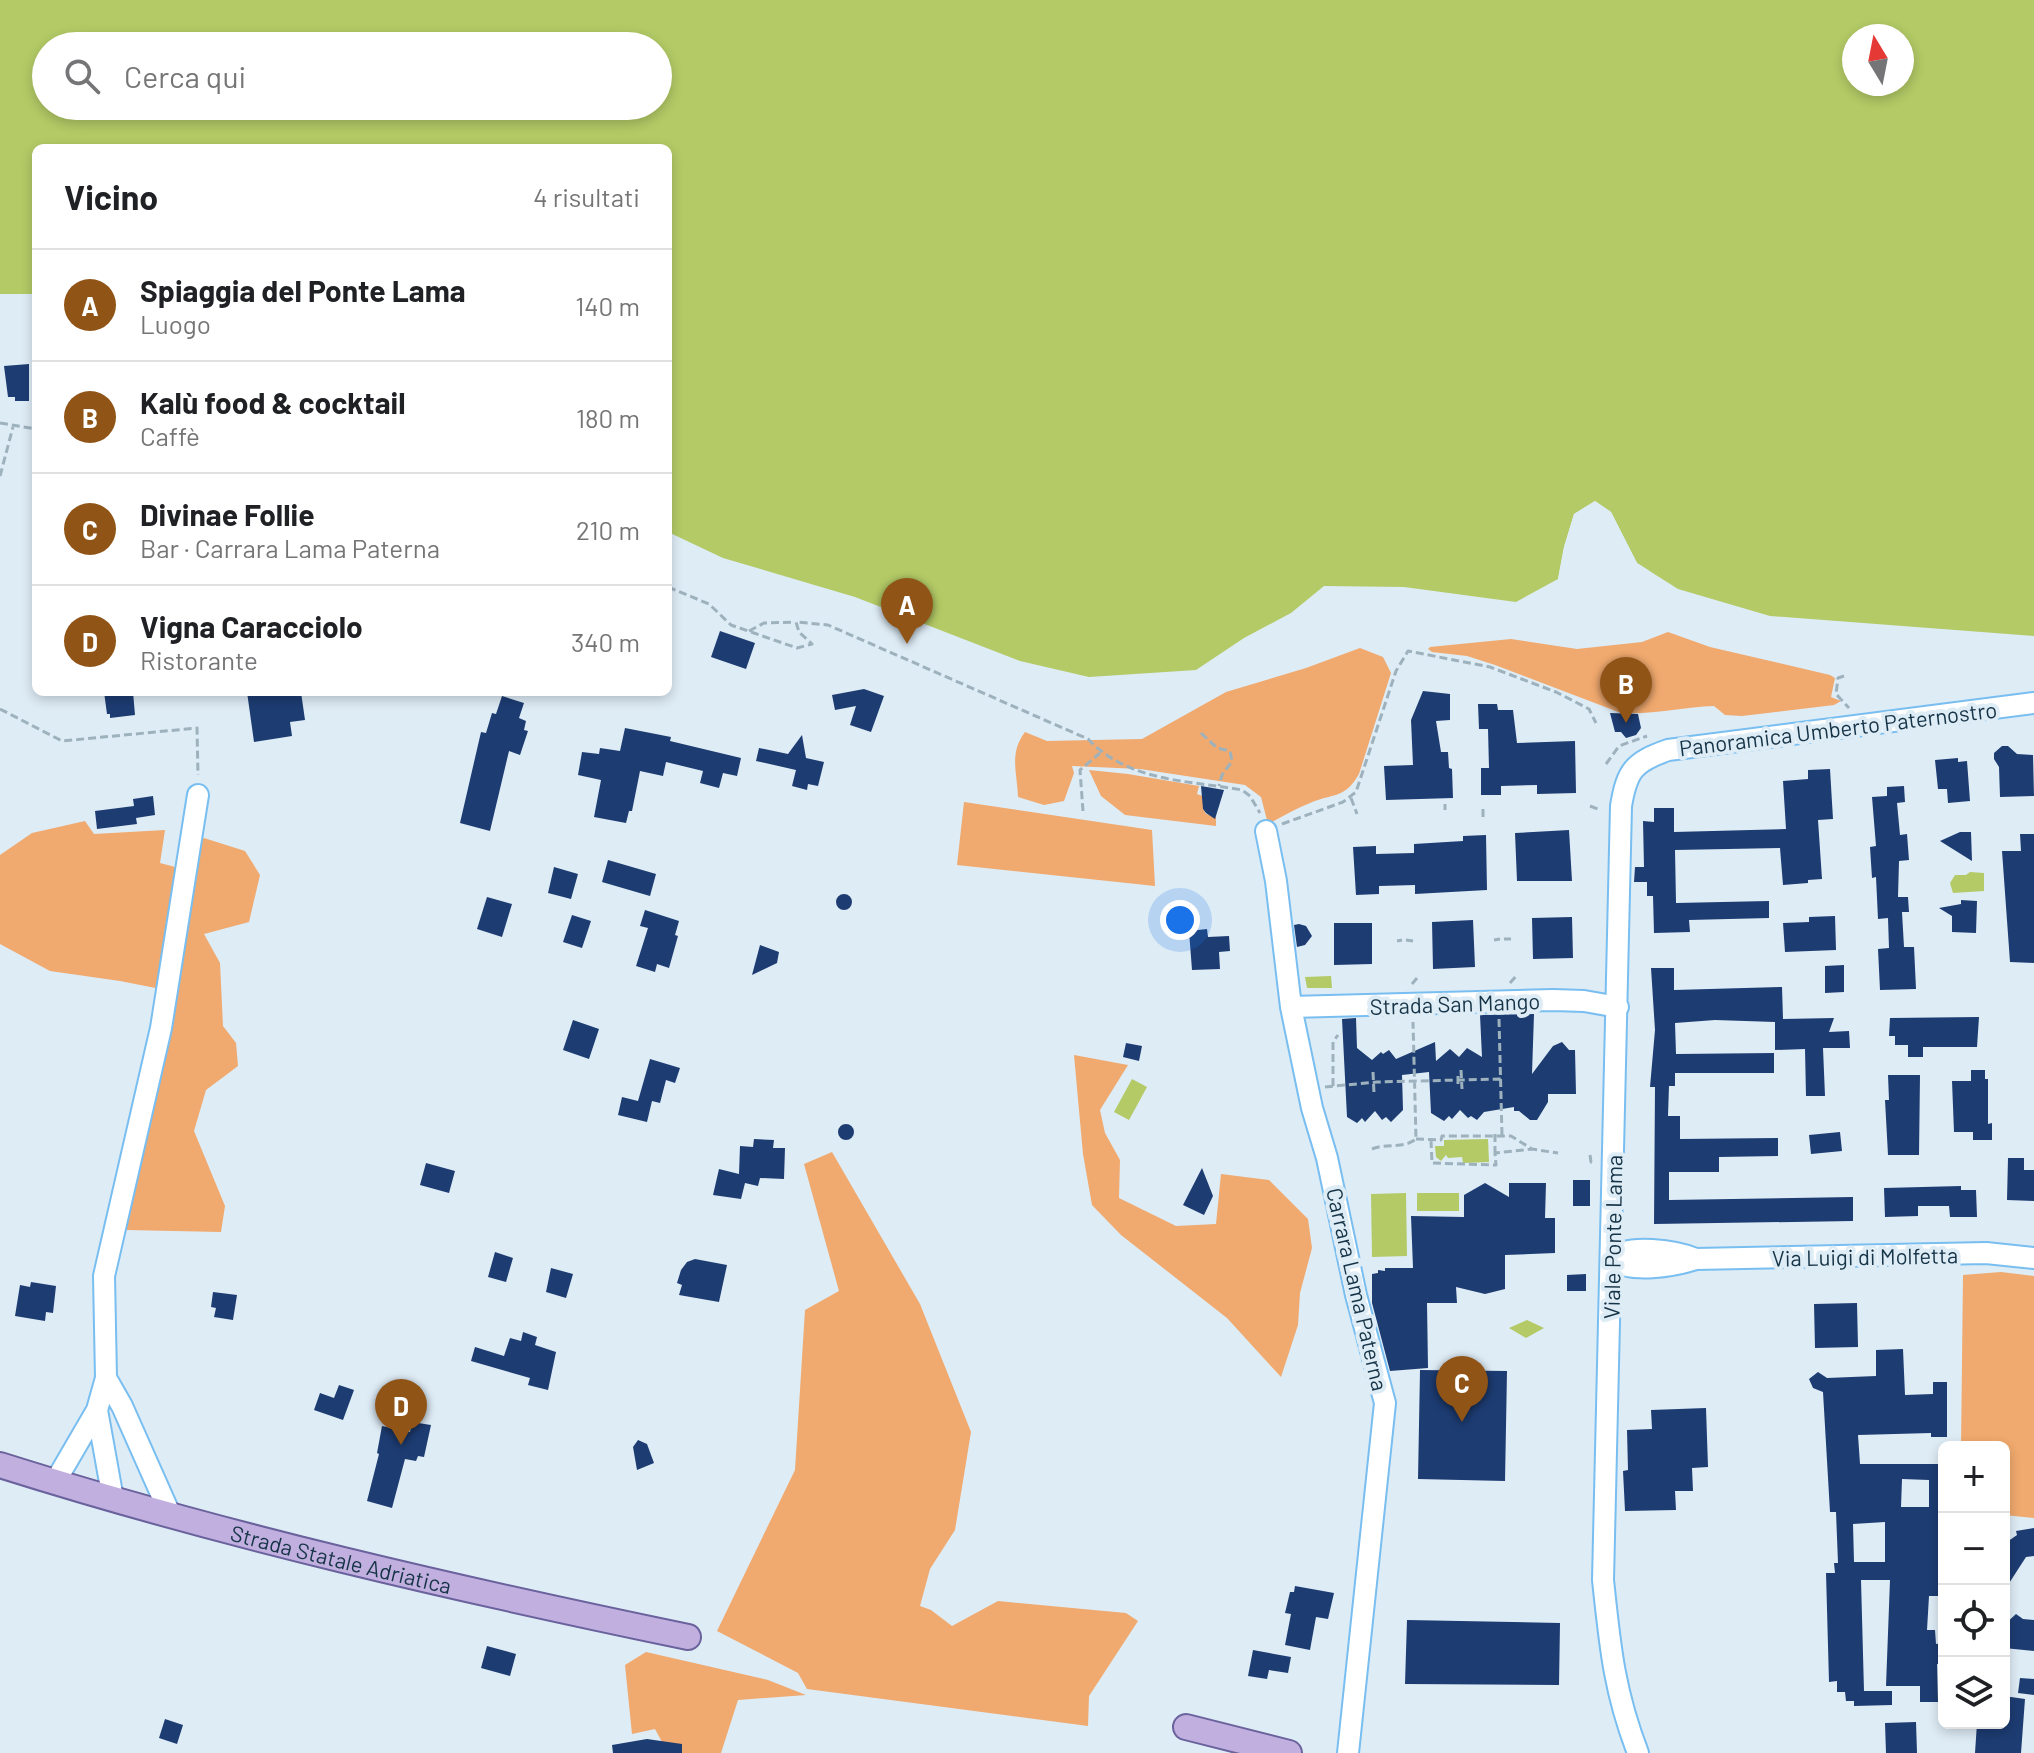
<!DOCTYPE html>
<html lang="it">
<head>
<meta charset="utf-8">
<style>
	body { margin:0; font-family:Barlow,sans-serif; background:#f2f2f2; color:#202124 }
	.controls { position:absolute; right:24px; bottom:24px; display:grid; overflow:hidden; border-radius:12px; box-shadow:0 4px 12px #0003 }
	.controls button { width:72px; height:72px; display:grid; place-items:center; padding:0; border:0; border-bottom:2px solid #e0e0e0; background:#fff; color:#202124; font:40px sans-serif }
	.compass { position:absolute; left:1842px; top:24px; width:72px; height:72px; border-radius:50%; background:#fff; box-shadow:0 4px 12px #0003; rotate:350deg }
	.you { position:absolute; left:1180px; top:920px; width:28px; height:28px; margin:-20px; border:6px solid #fff; border-radius:50%; background:#1a73e8; box-shadow:0 0 0 12px #1a73e833 }
	.badge { display:grid; place-items:center; width:52px; height:52px; border-radius:50%; background:#915417; color:#fff; font-size:26px; font-weight:700 }
	.pin { position:absolute; translate:-50% -66px; filter:drop-shadow(0 2px 4px #0008) }
	.pin::after { content:''; position:absolute; top:42px; width:28px; height:24px; background:inherit; clip-path:polygon(0 0,100% 0,50% 100%) }
	.list { margin:0; padding:0; list-style:none }
	h2 { display:flex; justify-content:space-between; align-items:center; height:104px; margin:0; padding:0 32px; font-size:34px }
	h2 small { font-size:26px; font-weight:400; color:#757577 }
	.list li { display:grid; grid-template-columns:52px 1fr auto; gap:24px; align-items:center; box-sizing:border-box; height:112px; padding:0 32px; border-top:2px solid #e0e0e0 }
	.list b { display:block; font-size:30px; white-space:nowrap }
	.list p { margin:0; font-size:26px; white-space:nowrap; color:#757577 }
	.list em { font-size:26px; font-style:normal; color:#757577 }
	.icon { flex:none; width:44px; height:44px; fill:none; stroke:currentColor; stroke-width:2; stroke-linecap:round; stroke-linejoin:round }
	.map { position:relative; flex:none; width:2034px; height:1753px; overflow:hidden }
	.search { position:absolute; background:#fff; box-shadow:0 4px 12px #0003; left:32px; top:32px; width:640px; height:88px; display:flex; align-items:center; gap:20px; box-sizing:border-box; padding:0 28px; border-radius:44px; color:#757577; font-size:30px }
	.panel { position:absolute; background:#fff; box-shadow:0 4px 12px #0003; left:32px; top:144px; width:640px; height:552px; border-radius:12px }
	.map>svg:first-child { display:block }
	.green { fill:#f0a96e }
	.water { fill:#b3ca66; fill-rule:evenodd }
	.pier { fill:#deecf6 }
	.building { fill:#1d3c72; fill-rule:evenodd }
	.lines { fill:none; stroke-linecap:round; stroke-linejoin:round }
	.minor-casing { stroke:#79bef0; stroke-width:24 }
	.major-casing { stroke:#6a629c; stroke-width:28 }
	.path { stroke:#9eb2be; stroke-width:3; stroke-dasharray:8 4; stroke-linecap:butt }
	.minor { stroke:#fff; stroke-width:20 }
	.major { stroke:#c1afdf; stroke-width:24 }
	.labels { text-anchor:middle; dominant-baseline:central; stroke-width:8; stroke-linejoin:round; paint-order:stroke }
	.street-label { font-size:22px; fill:#163447; stroke:#deecf6 }
</style>
</head>
<body>
<div class="map">
<svg width="2034" height="1753" viewBox="0 0 2034 1753">
	<rect width="100%" height="100%" fill="#deecf6"/>
	<path class="green" d="M1668,632L1710,647L1830,675L1835,678L1831,697L1841,701L1834,705L1742,716L1725,715L1714,706C1683,707 1652,715 1621,713L1495,665L1467,656L1432,652L1428,649L1430,647L1511,639L1577,649L1642,642Z
		M1360,648L1383,657L1391,673L1359,774C1345,799 1333,793 1310,803C1295,809 1282,817 1268,824L1261,797L1245,785L1140,769L1072,766L1074,773L1064,801L1044,805L1018,797C1017,771 1009,753 1025,732L1047,741L1142,739L1226,692L1306,668Z
		M1089,770L1128,774L1199,786L1197,794L1208,798L1203,809L1206,814L1216,817V826L1125,815L1101,796Z
		M964,802L1152,830L1155,886L957,865Z
		M85,821L94,834L165,830L160,863L175,867L204,838L245,851L260,875L249,922L204,934L220,963L223,1026L236,1043L238,1066L206,1090L194,1131L225,1206L221,1232L126,1230L176,992L120,981L50,971L0,944V855L32,833Z
		M1074,1055L1128,1065L1100,1110L1105,1133L1120,1160L1119,1198L1176,1226L1216,1224L1221,1174L1269,1180L1308,1219L1312,1248L1300,1293L1298,1325L1281,1377L1227,1318L1121,1235L1092,1205L1083,1154Z
		M832,1152L920,1304L971,1432L955,1530L930,1569L920,1606L931,1610L952,1626L998,1601L1126,1613L1138,1621L1089,1696L1088,1726L807,1689L798,1673L717,1631L795,1470L805,1310L839,1291L804,1164Z
		M2001,1272L2034,1276V1518L2004,1515V1447H1961L1963,1275Z
		M646,1652L768,1680L806,1695L738,1700L721,1753H668L655,1729L632,1734L625,1665Z"/>
	<path class="water" d="M0,0H2034V636L1770,616L1678,589L1637,563L1611,512L1595,501L1574,514L1564,547L1558,579L1516,602L1404,587L1324,586L1291,613L1244,638L1196,670L1089,677L1020,661L855,597L723,558L668,532V148H36V294H0ZM1854,36H1902V84H1854ZM46,46H658V106H46Z
		M1970,872L1984,873V891L1953,893L1950,883L1955,875H1966Z
		M1331,976L1332,988H1307L1305,977Z
		M1132,1079L1147,1087L1129,1120L1114,1112Z
		M1488,1139L1489,1162L1463,1163L1462,1157L1448,1158L1446,1155L1441,1161L1436,1157L1435,1146H1444V1140Z
		M1406,1193L1407,1256L1372,1257L1371,1194Z
		M1417,1193H1459V1211H1417Z
		M1527,1320L1544,1328L1526,1338L1509,1328Z"/>
	<path class="pier" d="M1595,501L1611,512L1637,563L1648,570L1642,571L1634,566L1608,515L1595,506L1578,517L1568,548L1562,579H1558L1564,547L1574,514Z"/>
	<path class="building" d="M29,364V401H15V397H8L4,366Z
		M720,631L755,643L746,669L711,657Z
		M864,689L884,696L871,732L850,725L856,706L835,710L832,695Z
		M1423,691L1450,694V720L1436,721L1441,752H1448L1449,768L1452,769L1453,798L1386,800L1384,766L1413,765L1411,720Z
		M104,692H133L135,715L110,718V714H107Z
		M247,692H301L305,720L290,722L292,736L254,742Z
		M502,696L524,703L519,718L526,721L524,730L528,731L520,755L509,751L490,831L460,823L481,732L486,733L492,713L496,714Z
		M1478,704H1497L1498,710H1513L1517,743L1575,741L1576,793L1537,794V785L1501,786V795H1481V768H1489L1488,729H1479Z
		M1610,713L1638,714L1641,728L1636,735L1626,738L1621,732H1615Z
		M625,728L671,737L670,741L741,758L737,776L723,773L719,788L700,783L703,771L666,762L663,776L640,771L632,811H629L626,823L594,817L601,780L578,775L582,752L599,754L600,748L620,751Z
		M802,735L806,758L824,762L818,786L808,784L807,790L792,786L796,770L756,761L759,748L788,754Z
		M2002,746H2008L2017,754L2033,755L2034,796L2000,797L1999,767L1994,759V753Z
		M1958,758V762L1967,761L1970,801L1948,803L1947,789H1938L1935,760Z
		M1830,769L1833,819L1818,820L1822,879L1808,880V883L1783,885L1780,848L1675,850L1676,903L1769,901V918L1689,920L1690,932L1654,933L1653,896H1647V882H1634L1635,867H1644L1643,821L1654,822V808H1674V832L1786,829L1783,781L1808,779V770Z
		M1201,786L1224,790L1215,819L1206,813L1203,809Z
		M1904,786L1905,802L1897,803L1900,835L1907,834L1909,860L1899,861L1898,897H1908L1909,912H1902L1904,947H1914L1916,989L1880,990L1878,949L1889,948L1888,918L1878,919L1876,877L1872,878L1870,847L1876,846L1872,797L1887,796V787Z
		M153,796L155,815L136,818L137,824L97,829L95,811L134,806L133,799Z
		M1569,830L1572,881H1517L1515,833Z
		M1960,832H1971L1972,861L1940,841Z
		M2020,834H2034V963L2010,962L2002,851H2021Z
		M1486,835L1487,890L1415,894V885L1379,886V894L1356,895L1353,847L1376,846V854L1414,853V844L1463,841V836Z
		M608,860L656,874L650,896L602,882Z
		M554,867L578,874L571,899L548,893Z
		M836 902a8 8 0 1 1 16 0a8 8 0 1 1-16 0Z
		M487,897L512,904L502,937L477,929Z
		M1961,900L1977,901L1976,933L1952,932V916L1939,908L1961,904Z
		M645,910L679,921L675,935L678,936L669,968L657,964L655,972L636,966L648,928L640,926Z
		M572,915L591,921L582,948L563,942Z
		M1835,916L1836,950L1785,952L1783,923L1809,922V917Z
		M1572,917L1573,958L1533,959L1532,918Z
		M1473,920L1475,967L1433,969L1432,922Z
		M1334,923H1372V964L1334,965Z
		M1299,924L1306,926L1312,936L1305,945L1297,947L1294,925Z
		M1207,929L1208,937L1229,936L1230,951L1219,952L1220,969L1192,970L1189,931Z
		M760,945L779,952L777,963L752,975Z
		M1844,965V992L1825,993V966Z
		M1651,968H1674V990L1782,987L1783,1019L1834,1018L1829,1032L1849,1031L1850,1048H1823L1825,1096H1806L1805,1049L1775,1050V1022L1715,1020L1675,1023L1676,1054L1774,1053V1073H1675V1086H1669L1668,1116H1680V1139L1778,1138V1156L1719,1157V1172H1669V1200L1853,1197V1221L1654,1224L1655,1087H1650L1655,1030Z
		M1534,1014L1532,1074L1553,1046L1562,1042L1569,1050H1575L1576,1094H1548V1102L1537,1120H1530L1519,1111H1514V1107L1484,1112L1477,1120L1471,1116L1468,1118L1460,1110L1452,1119L1449,1116L1444,1121L1431,1113L1429,1072L1402,1075L1403,1110L1391,1122L1386,1117L1382,1120L1375,1111L1365,1122L1362,1118L1357,1123L1347,1117L1342,1019L1356,1018L1357,1048L1372,1060L1381,1052L1383,1054L1389,1050L1396,1059L1435,1042L1436,1061L1450,1049L1459,1057L1467,1048L1482,1057L1480,1015Z
		M1979,1017L1977,1047H1923V1057H1908V1045H1895V1036H1889L1890,1018Z
		M573,1020L599,1029L589,1059L563,1050Z
		M1126,1043L1142,1046L1139,1061L1123,1057Z
		M650,1059L680,1068L675,1083L666,1080L660,1103L652,1101L647,1122L618,1115L622,1097L638,1101Z
		M1971,1070H1985V1079H1988V1124L1992,1123V1140H1973V1132H1954L1952,1081H1971Z
		M1888,1075H1920L1919,1155H1888L1885,1100H1889Z
		M838 1132a8 8 0 1 1 16 0a8 8 0 1 1-16 0Z
		M1840,1132L1842,1151L1811,1154L1809,1135Z
		M754,1139L774,1140L773,1148H785L784,1179L760,1178L758,1186L745,1183L741,1199L713,1195L719,1169L739,1174L740,1146L753,1147Z
		M2008,1158H2024V1170H2034V1201L2007,1200Z
		M426,1163L455,1171L449,1193L420,1185Z
		M1202,1168L1213,1196L1204,1215L1183,1205Z
		M1573,1180H1590V1206H1573Z
		M1485,1183L1509,1197V1183H1546L1545,1218H1555V1253L1505,1255V1289L1485,1294L1456,1287L1457,1303H1427L1428,1368L1390,1371L1372,1303V1274L1378,1273V1270L1385,1271V1268H1413L1411,1216L1464,1217V1195Z
		M1961,1186V1190H1976L1977,1217H1950L1949,1206H1918V1216L1885,1217L1884,1188Z
		M495,1252L513,1258L506,1282L488,1277Z
		M695,1259L727,1265L719,1302L679,1295L682,1285L677,1283L681,1270L687,1262Z
		M551,1268L573,1274L566,1298L546,1292Z
		M1586,1274V1291H1567V1275Z
		M31,1282L56,1286L53,1313L46,1312L45,1321L15,1316L20,1285L30,1287Z
		M213,1292L237,1295L233,1320L214,1317L216,1308L211,1307Z
		M1857,1303L1858,1347L1815,1348L1814,1304Z
		M523,1332L537,1337L535,1345L556,1352L548,1390L528,1385L530,1378L471,1361L475,1347L504,1356L510,1338L521,1341Z
		M1903,1349L1905,1395L1933,1394V1382H1947V1437H1931V1433L1858,1435L1860,1464H1944V1596H1929L1927,1630H1935L1936,1644L1942,1643V1664H1937L1938,1702H1920V1686H1886L1890,1580H1861L1864,1691H1892V1705L1854,1706V1701H1846L1845,1692H1837V1681L1829,1682L1826,1573H1835L1834,1563H1838L1836,1512H1830L1823,1392L1813,1388L1809,1379L1818,1372L1827,1378L1876,1376V1350ZM1902,1479L1929,1480V1507H1901ZM1885,1522V1562H1854L1853,1524Z
		M1420,1370L1507,1371L1505,1481L1418,1479Z
		M339,1385L354,1390L343,1420L314,1410L320,1393L334,1398Z
		M1706,1408L1708,1467L1692,1468L1693,1491H1675L1676,1510L1625,1511L1623,1471L1628,1470L1627,1430L1652,1429L1651,1410Z
		M412,1422L431,1425L424,1457L418,1456L416,1461L405,1459L392,1508L367,1501L379,1454L377,1453L382,1426L410,1432Z
		M638,1440L647,1444L654,1463L637,1470L633,1447Z
		M2034,1528V1556L2026,1557L2004,1591V1544L2017,1535L2016,1531Z
		M1295,1586L1334,1593L1328,1619L1316,1617L1310,1650L1285,1645L1291,1614L1285,1613L1290,1592H1294Z
		M2016,1614L2023,1619L2034,1620V1651L2004,1648V1625Z
		M1407,1620L1560,1623L1559,1685L1405,1684Z
		M487,1646L516,1654L510,1676L481,1668Z
		M1253,1650L1291,1657L1288,1673L1269,1670L1267,1679L1248,1676Z
		M2020,1678L2034,1679V1695L2018,1693Z
		M2004,1696L2025,1699L2021,1753H1975L1977,1723H2004Z
		M165,1719L183,1725L177,1744L159,1738Z
		M1916,1722L1917,1753H1886L1885,1723Z
		M647,1739L682,1744V1753H613L612,1745Z"/>
	<g class="lines">
		<defs>
			<path id="minor" d="M1266,831L1276,881L1291,1007L1312,1108L1327,1158L1356,1295L1385,1403L1348,1753
				M1291,1007L1553,1000L1584,1001L1618,1007
				M1696,1259C1677,1251 1627,1243 1611,1259C1630,1274 1674,1266 1696,1259L1986,1253L2034,1258
				M106,1378L122,1406L170,1514
				M97,1410L113,1499
				M55,1482L97,1410L106,1378L104,1276L161,1028L198,795
				M1638,1753C1614,1691 1610,1646 1603,1580L1621,806C1627,770 1634,762 1668,750L2034,703"/>
			<g id="major">
				<path id="s1" d="M0,1465C225,1536 457,1589 688,1637"/>
				<path d="M1186,1727L1289,1753"/>
			</g>
		</defs>
		<use href="#minor" class="minor-casing"/>
		<use href="#major" class="major-casing"/>
		<path class="path" d="M0,423L36,429
			M0,476L13,427
			M668,587L709,604L731,625L797,648L812,644L799,632L796,622L828,625L1088,739C1129,782 1186,780 1242,790L1250,796L1260,813
			M749,631L764,623L795,622
			M1844,676L1838,678L1836,694L1849,708
			M0,709L62,741L197,728L198,775
			M1201,733L1217,748L1230,751L1232,761L1222,775L1219,786
			M1606,764L1619,746L1647,736
			M1351,798L1357,814
			M1590,806L1600,810
			M1445,810V804
			M1083,811L1080,770L1100,753
			M1483,817V809
			M1282,824L1343,802L1356,792L1396,671L1408,651L1490,667L1556,692L1589,709L1596,723
			M1504,939H1511
			M1406,940L1413,941
			M1494,940L1500,939
			M1397,941L1402,940
			M1510,983L1516,976
			M1412,984L1417,978
			M1499,1019L1502,1135
			M1461,1070L1462,1089
			M1373,1072L1374,1093
			M1458,1076V1084
			M1333,1086V1042L1338,1035
			M1325,1087L1377,1082L1502,1079
			M1495,1134V1153
			M1416,1139L1441,1140L1442,1136H1511L1532,1149L1558,1153
			M1431,1140L1432,1163L1496,1165L1495,1153L1532,1149
			M1372,1149C1386,1143 1404,1149 1416,1139L1413,1022
			M1590,1155L1591,1162H1595"/>
		<use href="#minor" class="minor"/>
		<use href="#major" class="major"/>
	</g>
	<g class="labels">
		<g class="street-label">
			<text transform="translate(1838 728) rotate(-7)">Panoramica Umberto Paternostro</text>
			<text transform="translate(1455 1003) rotate(-2)">Strada San Mango</text>
			<text transform="translate(1612 1237) rotate(-89)">Viale Ponte Lama</text>
			<text transform="translate(1865 1256) rotate(-1)">Via Luigi di Molfetta</text>
			<text transform="translate(1358 1289) rotate(77)">Carrara Lama Paterna</text>
			<text stroke="none"><textPath href="#s1" startOffset="354">Strada Statale Adriatica</textPath></text>
		</g>
	</g>
</svg>
<div class="controls">
<button>+</button>
<button>−</button>
<button><svg class="icon" aria-label="locate" viewBox="0 0 24 24"><circle cx="12" cy="12" r="6"/><path d="M12 2v4M12 18v4M2 12h4M18 12h4"/></svg></button>
<button><svg class="icon" aria-label="layers" viewBox="0 0 24 24"><path d="M12 4l9 5-9 5-9-5zM3 14l9 5 9-5"/></svg></button>
</div>
<svg class="compass" viewBox="-18 -18 36 36"><path d="M0-13l5 13h-10z" fill="#e53935"/><path d="M0 13l5-13h-10z" fill="#757577"/></svg>
<div class="you"></div>
<div class="pin badge" style="left:907px;top:644px">A</div>
<div class="pin badge" style="left:1626px;top:723px">B</div>
<div class="pin badge" style="left:1462px;top:1422px">C</div>
<div class="pin badge" style="left:401px;top:1445px">D</div>
<div class="search"><svg class="icon" aria-label="search" viewBox="0 0 24 24"><circle cx="10" cy="10" r="6"/><path d="M15 15l6 6"/></svg>Cerca qui</div>
<section class="panel">
<h2>Vicino<small>4 risultati</small></h2>
<ul class="list">
<li><span class="badge">A</span><div><b>Spiaggia del Ponte Lama</b><p>Luogo</p></div><em>140 m</em></li>
<li><span class="badge">B</span><div><b>Kalù food &amp; cocktail</b><p>Caffè</p></div><em>180 m</em></li>
<li><span class="badge">C</span><div><b>Divinae Follie</b><p>Bar · Carrara Lama Paterna</p></div><em>210 m</em></li>
<li><span class="badge">D</span><div><b>Vigna Caracciolo</b><p>Ristorante</p></div><em>340 m</em></li>
</ul>
</section>
</div>
</body>
</html>
